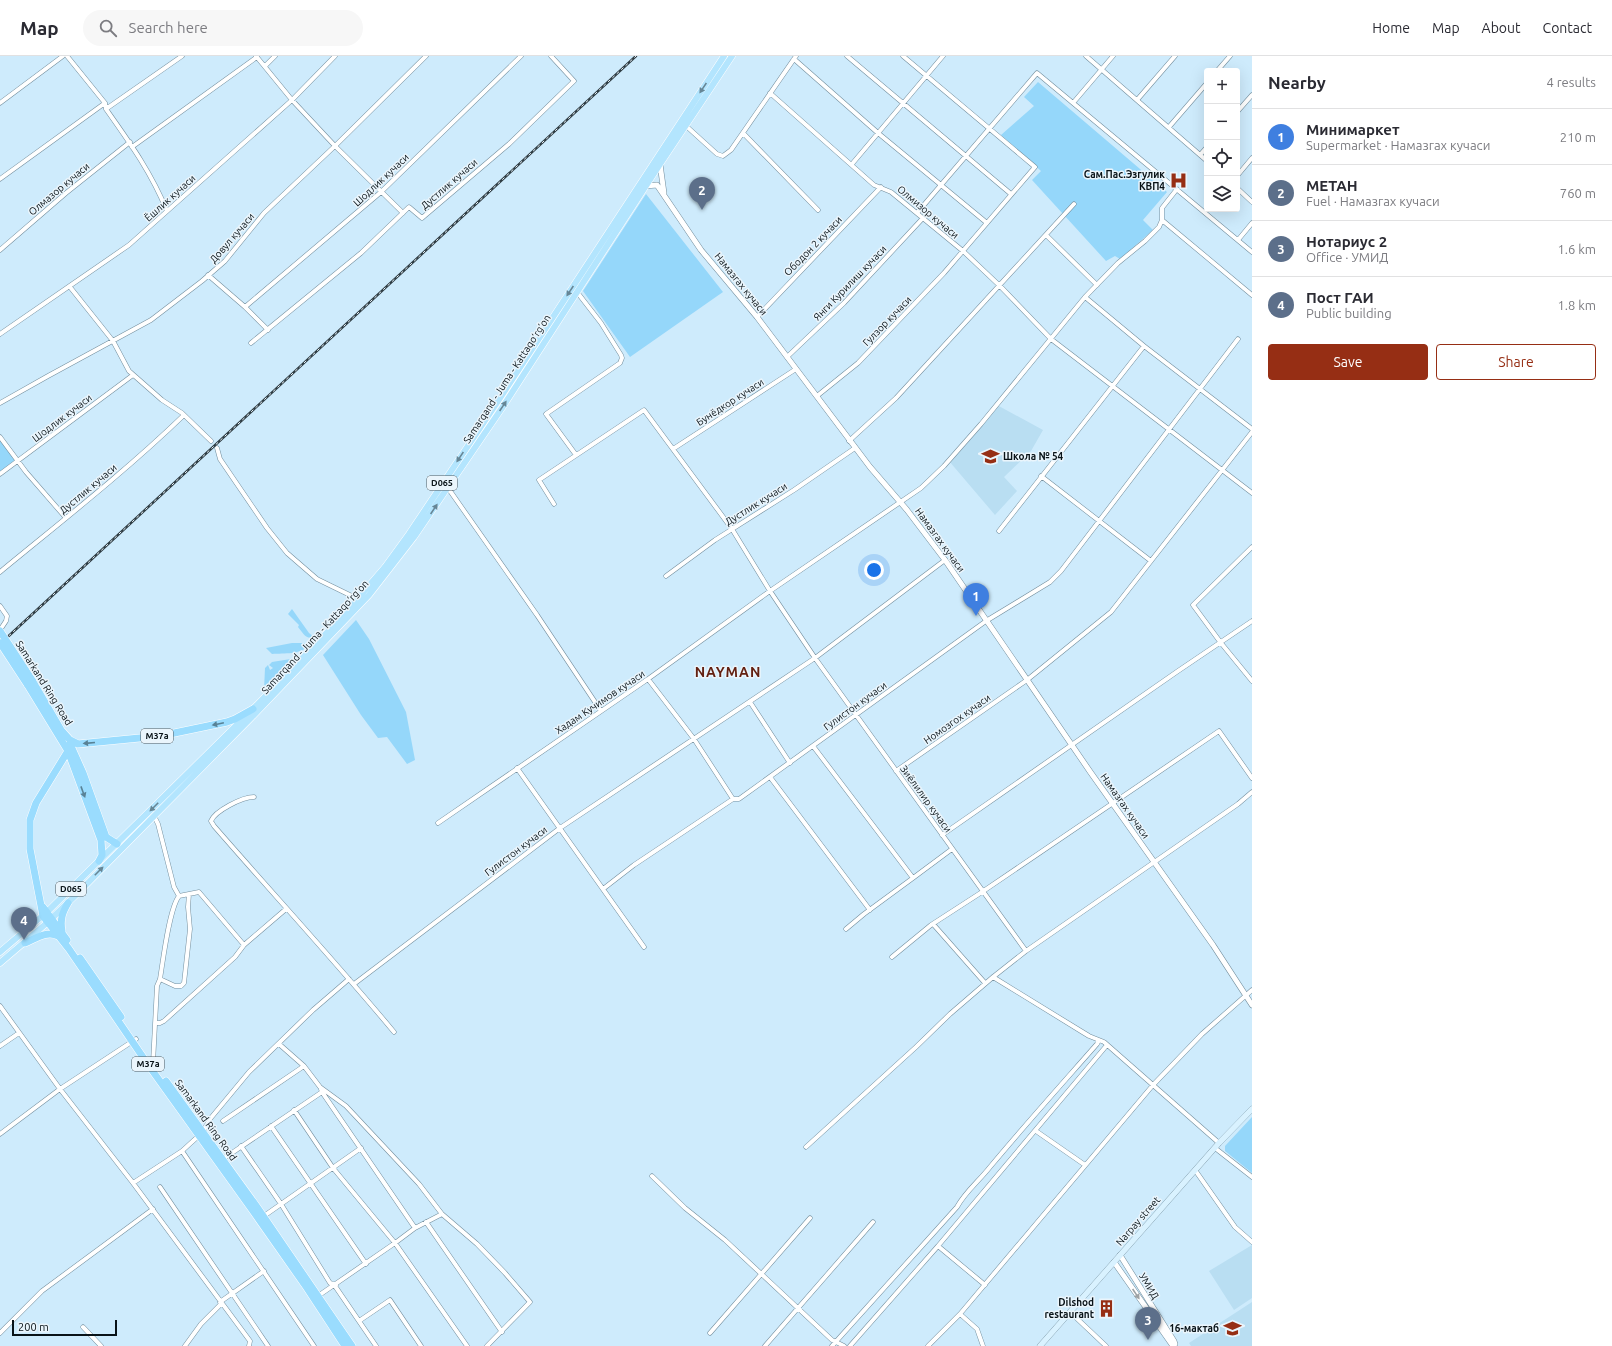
<!DOCTYPE html>
<html lang="en">
<head>
<meta charset="utf-8">
<style>
	body { margin:0; font-family:Ubuntu,sans-serif; background:#f7f7f7; color:#2b2b33 }
	.controls { position:absolute; right:12px; top:12px; display:grid; overflow:hidden; border-radius:4px; box-shadow:0 4px 16px #0002 }
	.controls button { width:36px; height:36px; display:grid; place-items:center; padding:0; border:0; border-bottom:1px solid #e1e1e2; background:#fff; color:#2b2b33; font:20px sans-serif }
	.scale { position:absolute; left:12px; bottom:10px; width:105px; box-sizing:border-box; padding-left:4px; border:2px solid #091318; border-top:0; font-size:11px; line-height:14px; white-space:nowrap; color:#091318; -webkit-text-stroke:3px #eaf5fc; paint-order:stroke }
	.you { position:absolute; left:874px; top:514px; width:14px; height:14px; margin:-10px; border:3px solid #fff; border-radius:50%; background:#1a73e8; box-shadow:0 0 0 6px #1a73e833 }
	.badge { display:grid; place-items:center; width:26px; height:26px; border-radius:50%; background:#962e14; color:#fff; font-size:13px; font-weight:700 }
	.pin { position:absolute; translate:-50% -33px; filter:drop-shadow(0 1px 2px #0008) }
	.pin::after { content:''; position:absolute; top:21px; width:14px; height:12px; background:inherit; clip-path:polygon(0 0,100% 0,50% 100%) }
	.list { margin:0; padding:0; list-style:none }
	h2 { display:flex; justify-content:space-between; align-items:center; height:52px; margin:0; padding:0 16px; font-size:17px }
	h2 small { font-size:13px; font-weight:400; color:#7c7c81 }
	.list li { display:grid; grid-template-columns:26px 1fr auto; gap:12px; align-items:center; box-sizing:border-box; height:56px; padding:0 16px; border-top:1px solid #e1e1e2 }
	.list b { display:block; font-size:15px; white-space:nowrap }
	.list p { margin:0; font-size:13px; white-space:nowrap; color:#7c7c81 }
	.list em { font-size:13px; font-style:normal; color:#7c7c81 }
	.actions { display:flex; gap:8px; padding:12px 16px }
	.actions a { flex:1; padding:9px 0; border:1px solid #962e14; border-radius:4px; text-align:center; font-size:14px; color:#962e14 }
	.actions .main { background:#962e14; color:#fff }
	.icon { flex:none; width:22px; height:22px; fill:none; stroke:currentColor; stroke-width:2; stroke-linecap:round; stroke-linejoin:round }
	.map { position:relative; flex:none; width:1252px; height:1290px; overflow:hidden }
	header { display:flex; align-items:center; gap:24px; box-sizing:border-box; height:56px; padding:0 20px; background:#fff; border-bottom:1px solid #e1e1e2 }
	header strong { font-size:19px }
	nav { display:flex; gap:22px; margin-inline-start:auto; font-size:14px }
	.search { width:280px; height:36px; background:#f7f7f7; display:flex; align-items:center; gap:10px; box-sizing:border-box; padding:0 14px; border-radius:22px; color:#7c7c81; font-size:15px }
	main { display:flex }
	aside { flex:1; background:#fff }
	.map>svg:first-child { display:block }
	.built { fill:#b9def2 }
	.green { fill:#95d7fa }
	.lines { fill:none; stroke-linecap:round; stroke-linejoin:round }
	.minor-casing { stroke:#738e9d; stroke-width:5 }
	.tertiary-casing { stroke:#738e9d; stroke-width:6 }
	.secondary-casing { stroke:#738e9d; stroke-width:6 }
	.primary-casing { stroke:#fff; stroke-width:7 }
	.trunk-casing { stroke:#fff; stroke-width:8 }
	.minor { stroke:#fff; stroke-width:4 }
	.tertiary { stroke:#fff; stroke-width:5 }
	.secondary { stroke:#d9f2ff; stroke-width:5.5 }
	.primary { stroke:#b3e5fe; stroke-width:6 }
	.trunk { stroke:#9adcfe; stroke-width:7 }
	.rail-casing { stroke:#2f3d44; stroke-width:2.5 }
	.rail { stroke:#eaf5fc; stroke-width:1; stroke-dasharray:3; stroke-linecap:butt }
	.trunk-bridge-casing { stroke:#fff; stroke-width:8; stroke-linecap:butt }
	.trunk-bridge { stroke:#9adcfe; stroke-width:7 }
	.oneway { fill:#668696 }
	.oneway2 { fill:#598296 }
	.oneway3 { fill:#9da1a3 }
	.labels { text-anchor:middle; dominant-baseline:central; stroke-width:3; stroke-linejoin:round; paint-order:stroke }
	.shield { fill:#eaf5fc; stroke:#4c575c; stroke-width:1 }
	.shield-label { font-size:9px; font-weight:bold; fill:#091318 }
	.poi-label { font-size:10px; font-weight:bold; fill:#091318; stroke:#eaf5fc; text-anchor:end }
	.street-label { font-size:10px; fill:#091318; stroke:#eaf5fc }
	.district-label { font-size:14px; font-weight:bold; letter-spacing:1px; fill:#632011; stroke:#eaf5fc }
</style>
</head>
<body>
<header>
<strong>Map</strong>
<div class="search"><svg class="icon" aria-label="search" viewBox="0 0 24 24"><circle cx="10" cy="10" r="6"/><path d="M15 15l6 6"/></svg>Search here</div>
<nav><a>Home</a><a>Map</a><a>About</a><a>Contact</a></nav>
</header>
<main>
<div class="map">
<svg width="1252" height="1290" viewBox="0 0 1252 1290">
	<rect width="100%" height="100%" fill="#ceebfc"/>
	<path class="built" d="M997,349L1043,374L1031,395L1004,421L1017,435L995,459L949,405Z
		M1252,1189V1242L1234,1254L1209,1215Z
		M1252,1246V1290H1191L1189,1287Z"/>
	<path class="green" d="M1038,26L1167,136L1143,164L1153,174L1120,203L1115,200L1106,205L1032,124L1041,115L1001,79L1034,50L1024,41Z
		M646,138L723,236L630,301L583,235Z
		M0,384L15,404L0,416Z
		M292,553L309,577L314,581C306,584 303,577 298,571L299,569L288,558Z
		M356,564L369,583L406,656L415,704L407,708L387,681L378,682L361,659L323,599Z
		M292,587H308L309,589C301,599 284,597 272,598L266,592Z
		M297,602L264,634L265,612L268,609L270,614L273,612L269,609L272,606Z
		M1252,1061V1117L1225,1095V1090Z"/>
	<g class="lines">
		<defs>
			<path id="minor" d="M67,0L105,47L106,53C130,87 151,116 167,155
				M256,0L292,44L335,90L403,157
				M847,0L1011,138
				M1086,0L1207,105
				M1113,0L1073,47L1252,196
				M794,3L878,77L987,167
				M265,10L275,0
				M1217,15L1230,0
				M770,37L874,129L891,136L963,195L1000,230L1051,283L1252,437
				M1137,44L1175,0
				M0,47L63,0
				M106,53L182,0
				M1237,56L1252,39
				M685,69L717,98L723,100L731,94L796,0
				M1169,71L1207,27
				M743,77L818,154
				M132,91L257,1
				M1200,99L1207,91
				M852,108L943,0
				M1237,120L1252,102
				M0,123L105,47
				M1237,132L1252,146
				M917,157L1037,17L1073,47
				M1162,164L1252,239
				M1046,179L1097,229
				M1238,184L1252,167
				M0,194L66,137L130,86
				M208,219L245,251L268,274
				M70,231L113,285L129,315L162,344L182,357L211,385
				M1085,241L1144,290L1252,373
				M245,251L381,136L521,0
				M757,261L881,131
				M0,278L129,189L292,44L335,0
				M251,287L361,197L409,151L422,162L509,88L574,25L551,0
				M787,301L844,247L923,162
				M817,340L858,307L944,217L1035,111L903,0
				M0,347L48,320L151,264L202,225L225,205L264,157L337,88L426,0
				M0,381L26,416L66,462
				M849,385L896,342L1074,148
				M217,392L220,403L267,472L287,497L317,523L358,543
				M673,393L796,313
				M576,399L546,358L620,307L622,302L621,299L601,267L577,236
				M0,418L133,319
				M1041,420L1151,505
				M448,432L537,559L601,655
				M554,448L539,424L644,354L732,473L770,535L815,602L1026,895
				M999,475L1144,290
				M1252,491L1193,549L1221,587L1252,625
				M0,516C62,465 126,415 184,359
				M666,520L715,484L794,434L855,392
				M0,550L7,560L6,565L0,574
				M648,623L694,683L733,743
				M750,646L790,707
				M813,690L913,822L864,858L846,873
				M517,712L644,891
				M896,715L1027,624L1111,556L1252,376
				M770,721L870,854
				M254,741C242,741 215,755 211,765L214,770C274,839 336,906 394,976
				M733,743H739L986,565L1050,526L1061,515L1238,283
				M154,760L158,768L174,831L179,840L199,836L244,889
				M438,767L648,623L770,535L921,432L944,410L981,368L1085,241L1118,207L1145,185L1159,171L1162,164V152L1177,133
				M942,779L1178,615L1252,565
				M913,822L952,793
				M603,833L634,809L733,743
				M933,868L985,927
				M892,901L931,869L982,836L1219,675L1252,722
				M993,921L1089,980L1104,986L1219,1087
				M160,923L175,930H181L184,927L190,873L188,851L189,838
				M354,928L560,772L815,602L945,504
				M0,950L60,1033L133,1127L250,1285L249,1290
				M155,967H160L164,965L235,901L244,889L286,853
				M279,988L304,1010L320,1031L346,1050L419,1128L442,1158L477,1188L505,1217L530,1246L487,1290
				M0,990L19,977
				M153,1007L157,930L160,923C163,905 169,853 179,840
				M322,1036L415,1172
				M294,1054L333,1112L395,1187L467,1290
				M223,1065L304,1010
				M271,1070L366,1208
				M1036,1075L1085,1109
				M0,1078L60,1033L136,983
				M241,1090L281,1148L330,1227L336,1229
				M806,1091L916,991L950,958L993,921L1026,895L1238,748L1252,736
				M1215,1092L1252,1121
				M182,1095L314,1290
				M223,1103L322,1036L321,1033
				M1195,1114L1235,1171L1252,1186
				M652,1120L685,1152L725,1184L832,1284L844,1290
				M133,1127L182,1095L193,1085L203,1076L210,1063L249,1016L313,954L349,923
				M160,1131L268,1290
				M264,1160L361,1092
				M426,1166L502,1276
				M938,1190L985,1229
				M335,1230L376,1290
				M318,1240L395,1187L415,1172L442,1158
				M220,1246L264,1215
				M1070,1256L1106,1290
				M960,1258L977,1273L983,1290
				M359,1265L390,1244L421,1290
				M83,1271L101,1290
				M0,1277L42,1235L153,1153
				M710,1277L810,1162
				M185,1290L201,1268L221,1248
				M765,1290L873,1166
				M832,1290L957,1151C965,1136 979,1125 990,1111C1025,1069 1061,1029 1097,988L1099,984
				M850,1290L938,1190L1107,989
				M928,1290L960,1258L1153,1029L1202,978L1252,934"/>
			<path id="tertiary" d="M660,108L664,137
				M645,130L657,129L701,194L757,261L870,411L907,454L945,504L1091,717L1213,889L1252,949
				M1120,1199L1174,1285L1175,1288L1173,1290
				M1114,1206L1173,1290"/>
			<path id="secondary" d="M1040,1290L1219,1087L1252,1053"/>
			<path id="primary" d="M0,896L47,856L253,653L341,562L385,511L409,478L500,342L724,0
				M0,907L48,866L78,837L251,662L369,539L414,481L502,352L660,108L732,0"/>
			<path id="trunk" d="M32,624L64,679
				M27,628L68,695L101,784L102,799L99,805
				M62,675L70,684L78,688L160,680L227,666L235,663L253,653
				M70,688L83,717L106,781L117,788
				M71,690L36,747L30,764V793L43,860L69,893L149,1010L253,1155L307,1232L345,1290
				M43,851L67,884
				M62,875C60,864 62,857 68,847
				M25,887C35,883 47,874 58,880
				M80,902L121,961
				M166,1025L257,1151L352,1290"/>
		</defs>
		<use href="#minor" class="minor-casing"/>
		<use href="#tertiary" class="tertiary-casing"/>
		<use href="#secondary" class="secondary-casing"/>
		<use href="#primary" class="primary-casing"/>
		<use href="#trunk" class="trunk-casing"/>
		<use href="#minor" class="minor"/>
		<use href="#tertiary" class="tertiary"/>
		<use href="#secondary" class="secondary"/>
		<use href="#primary" class="primary"/>
		<use href="#trunk" class="trunk"/>
		<defs>
			<path id="rail" d="M0,588L636,0"/>
		</defs>
		<use href="#rail" class="rail-casing"/>
		<use href="#rail" class="rail"/>
		<defs>
			<path id="trunk-bridge" d="M0,575L32,624
				M0,587L27,628"/>
		</defs>
		<use href="#trunk-bridge" class="trunk-bridge-casing"/>
		<use href="#trunk-bridge" class="trunk-bridge"/>
	</g>
	<defs><path id="oneway-solid" d="M-6-.8H1V-3.2L6.5 0L1 3.2V.8H-6Z"/></defs>
	<g class="oneway">
		<use href="#oneway-solid" transform="translate(703 32) rotate(124)"/>
		<use href="#oneway-solid" transform="translate(570 235) rotate(124)"/>
		<use href="#oneway-solid" transform="translate(503 350) rotate(-56)"/>
		<use href="#oneway-solid" transform="translate(460 401) rotate(124)"/>
		<use href="#oneway-solid" transform="translate(434 453) rotate(-56)"/>
		<use href="#oneway-solid" transform="translate(154 751) rotate(135)"/>
		<use href="#oneway-solid" transform="translate(99 815) rotate(-45)"/>
	</g>
	<g class="oneway2">
		<use href="#oneway-solid" transform="translate(218 668) rotate(168)"/>
		<use href="#oneway-solid" transform="translate(89 687) rotate(175)"/>
		<use href="#oneway-solid" transform="translate(83 736) rotate(70)"/>
	</g>
	<use class="oneway3" href="#oneway-solid" transform="translate(1136 1238) rotate(56)"/>
	<defs>
		<symbol id="hospital-bare" viewBox="-9 -9 18 18"><path d="M-5-5h3v3.5h4V-5h3V5h-3V1.5h-4V5h-3Z" fill="#962e14" stroke="#eaf5fc" stroke-width="2.5" paint-order="stroke"/></symbol>
		<symbol id="school-bare" viewBox="-9 -9 18 18"><path d="M0-5L7-2L0 1L-7-2ZM-4 1L0 2.5L4 1V4Q0 6-4 4Z" fill="#962e14" stroke="#eaf5fc" stroke-width="2.5" paint-order="stroke"/></symbol>
		<symbol id="building-bare" viewBox="-9 -9 18 18"><path d="M-4-6H4V6H1V3H-1V6H-4ZM-2.5-4.3h1.7v1.8h-1.7ZM.8-4.3h1.7v1.8H.8ZM-2.5-1h1.7V.8h-1.7ZM.8-1h1.7V.8H.8Z" fill="#962e14" stroke="#eaf5fc" stroke-width="2.5" paint-order="stroke"/></symbol>
	</defs>
	<g fill-rule="evenodd">
		<use href="#hospital-bare" x="1166" y="112" width="25" height="25"/>
		<use href="#school-bare" x="978" y="388" width="25" height="25"/>
		<use href="#building-bare" x="1094" y="1240" width="25" height="25"/>
		<use href="#school-bare" x="1220" y="1260" width="25" height="25"/>
	</g>
	<g class="labels">
		<g class="shield">
			<rect x="427" y="420" width="30" height="14" rx="3"/>
			<rect x="141" y="673" width="32" height="14" rx="3"/>
			<rect x="56" y="826" width="30" height="14" rx="3"/>
			<rect x="132" y="1001" width="32" height="14" rx="3"/>
		</g>
		<g class="shield-label">
			<text x="442" y="427">D065</text>
			<text x="157" y="680">M37a</text>
			<text x="71" y="833">D065</text>
			<text x="148" y="1008">M37a</text>
		</g>
		<g class="poi-label">
			<text x="1165" y="118">Сам.Пас.Эзгулик<tspan x="1165" dy="12">КВП4</tspan></text>
			<text x="1003" y="400" text-anchor="start">Школа № 54</text>
			<text x="1094" y="1246">Dilshod<tspan x="1094" dy="12">restaurant</tspan></text>
			<text x="1219" y="1272">16-мактаб</text>
		</g>
		<g class="street-label">
			<text transform="translate(381 124) rotate(-43)">Шодлик кучаси</text>
			<text transform="translate(449 128) rotate(-41)">Дустлик кучаси</text>
			<text transform="translate(59 133) rotate(-40)">Олмазор кучаси</text>
			<text transform="translate(170 142) rotate(-42)">Ёшлик кучаси</text>
			<text transform="translate(928 156) rotate(40)">Олмизор кучаси</text>
			<text transform="translate(232 182) rotate(-49)">Довул кучаси</text>
			<text transform="translate(813 190) rotate(-46)">Ободон 2 кучаси</text>
			<text transform="translate(850 227) rotate(-46)">Янги Курилиш кучаси</text>
			<text transform="translate(741 228) rotate(51)">Намазгах кучаси</text>
			<text transform="translate(887 265) rotate(-46)">Гулзор кучаси</text>
			<text transform="translate(507 323) rotate(-57)">Samarqand - Juma - Kattaqo‘rg‘on</text>
			<text transform="translate(730 346) rotate(-33)">Бунёдкор кучаси</text>
			<text transform="translate(62 362) rotate(-37)">Шодлик кучаси</text>
			<text transform="translate(88 433) rotate(-40)">Дустлик кучаси</text>
			<text transform="translate(756 448) rotate(-32)">Дустлик кучаси</text>
			<text transform="translate(940 484) rotate(54)">Намазгах кучаси</text>
			<text transform="translate(315 581) rotate(-47)">Samarqand - Juma - Kattaqo‘rg‘on</text>
			<text transform="translate(44 627) rotate(58)">Samarkand Ring Road</text>
			<text transform="translate(600 646) rotate(-34)">Хадам Кучимов кучаси</text>
			<text transform="translate(855 650) rotate(-36)">Гулистон кучаси</text>
			<text transform="translate(957 663) rotate(-35)">Номозгох кучаси</text>
			<text transform="translate(926 743) rotate(54)">Зиёлилир кучаси</text>
			<text transform="translate(1125 750) rotate(55)">Намазгах кучаси</text>
			<text transform="translate(516 795) rotate(-37)">Гулистон кучаси</text>
			<text transform="translate(206 1064) rotate(54)">Samarkand Ring Road</text>
			<text transform="translate(1138 1165) rotate(-49)">Narpay street</text>
			<text transform="translate(1149 1230) rotate(59)">УМИД</text>
		</g>
		<g class="district-label">
			<text x="728" y="616">NAYMAN</text>
		</g>
	</g>
</svg>
<div class="controls">
<button>+</button>
<button>−</button>
<button><svg class="icon" aria-label="locate" viewBox="0 0 24 24"><circle cx="12" cy="12" r="6"/><path d="M12 2v4M12 18v4M2 12h4M18 12h4"/></svg></button>
<button><svg class="icon" aria-label="layers" viewBox="0 0 24 24"><path d="M12 4l9 5-9 5-9-5zM3 14l9 5 9-5"/></svg></button>
</div>
<div class="scale">200 m</div>
<div class="you"></div>
<div class="pin badge" style="left:976px;top:560px;background:#3f7fe0">1</div>
<div class="pin badge" style="left:702px;top:154px;background:#5c6f8a">2</div>
<div class="pin badge" style="left:1148px;top:1284px;background:#5c6f8a">3</div>
<div class="pin badge" style="left:24px;top:884px;background:#5c6f8a">4</div>
</div>
<aside>
<h2>Nearby<small>4 results</small></h2>
<ul class="list">
<li><span class="badge" style="background:#3f7fe0">1</span><div><b>Минимаркет</b><p>Supermarket · Намазгах кучаси</p></div><em>210 m</em></li>
<li><span class="badge" style="background:#5c6f8a">2</span><div><b>МЕТАН</b><p>Fuel · Намазгах кучаси</p></div><em>760 m</em></li>
<li><span class="badge" style="background:#5c6f8a">3</span><div><b>Нотариус 2</b><p>Office · УМИД</p></div><em>1.6 km</em></li>
<li><span class="badge" style="background:#5c6f8a">4</span><div><b>Пост ГАИ</b><p>Public building</p></div><em>1.8 km</em></li>
</ul>
<div class="actions"><a class="main">Save</a><a>Share</a></div>
</aside>
</main>
</body>
</html>
